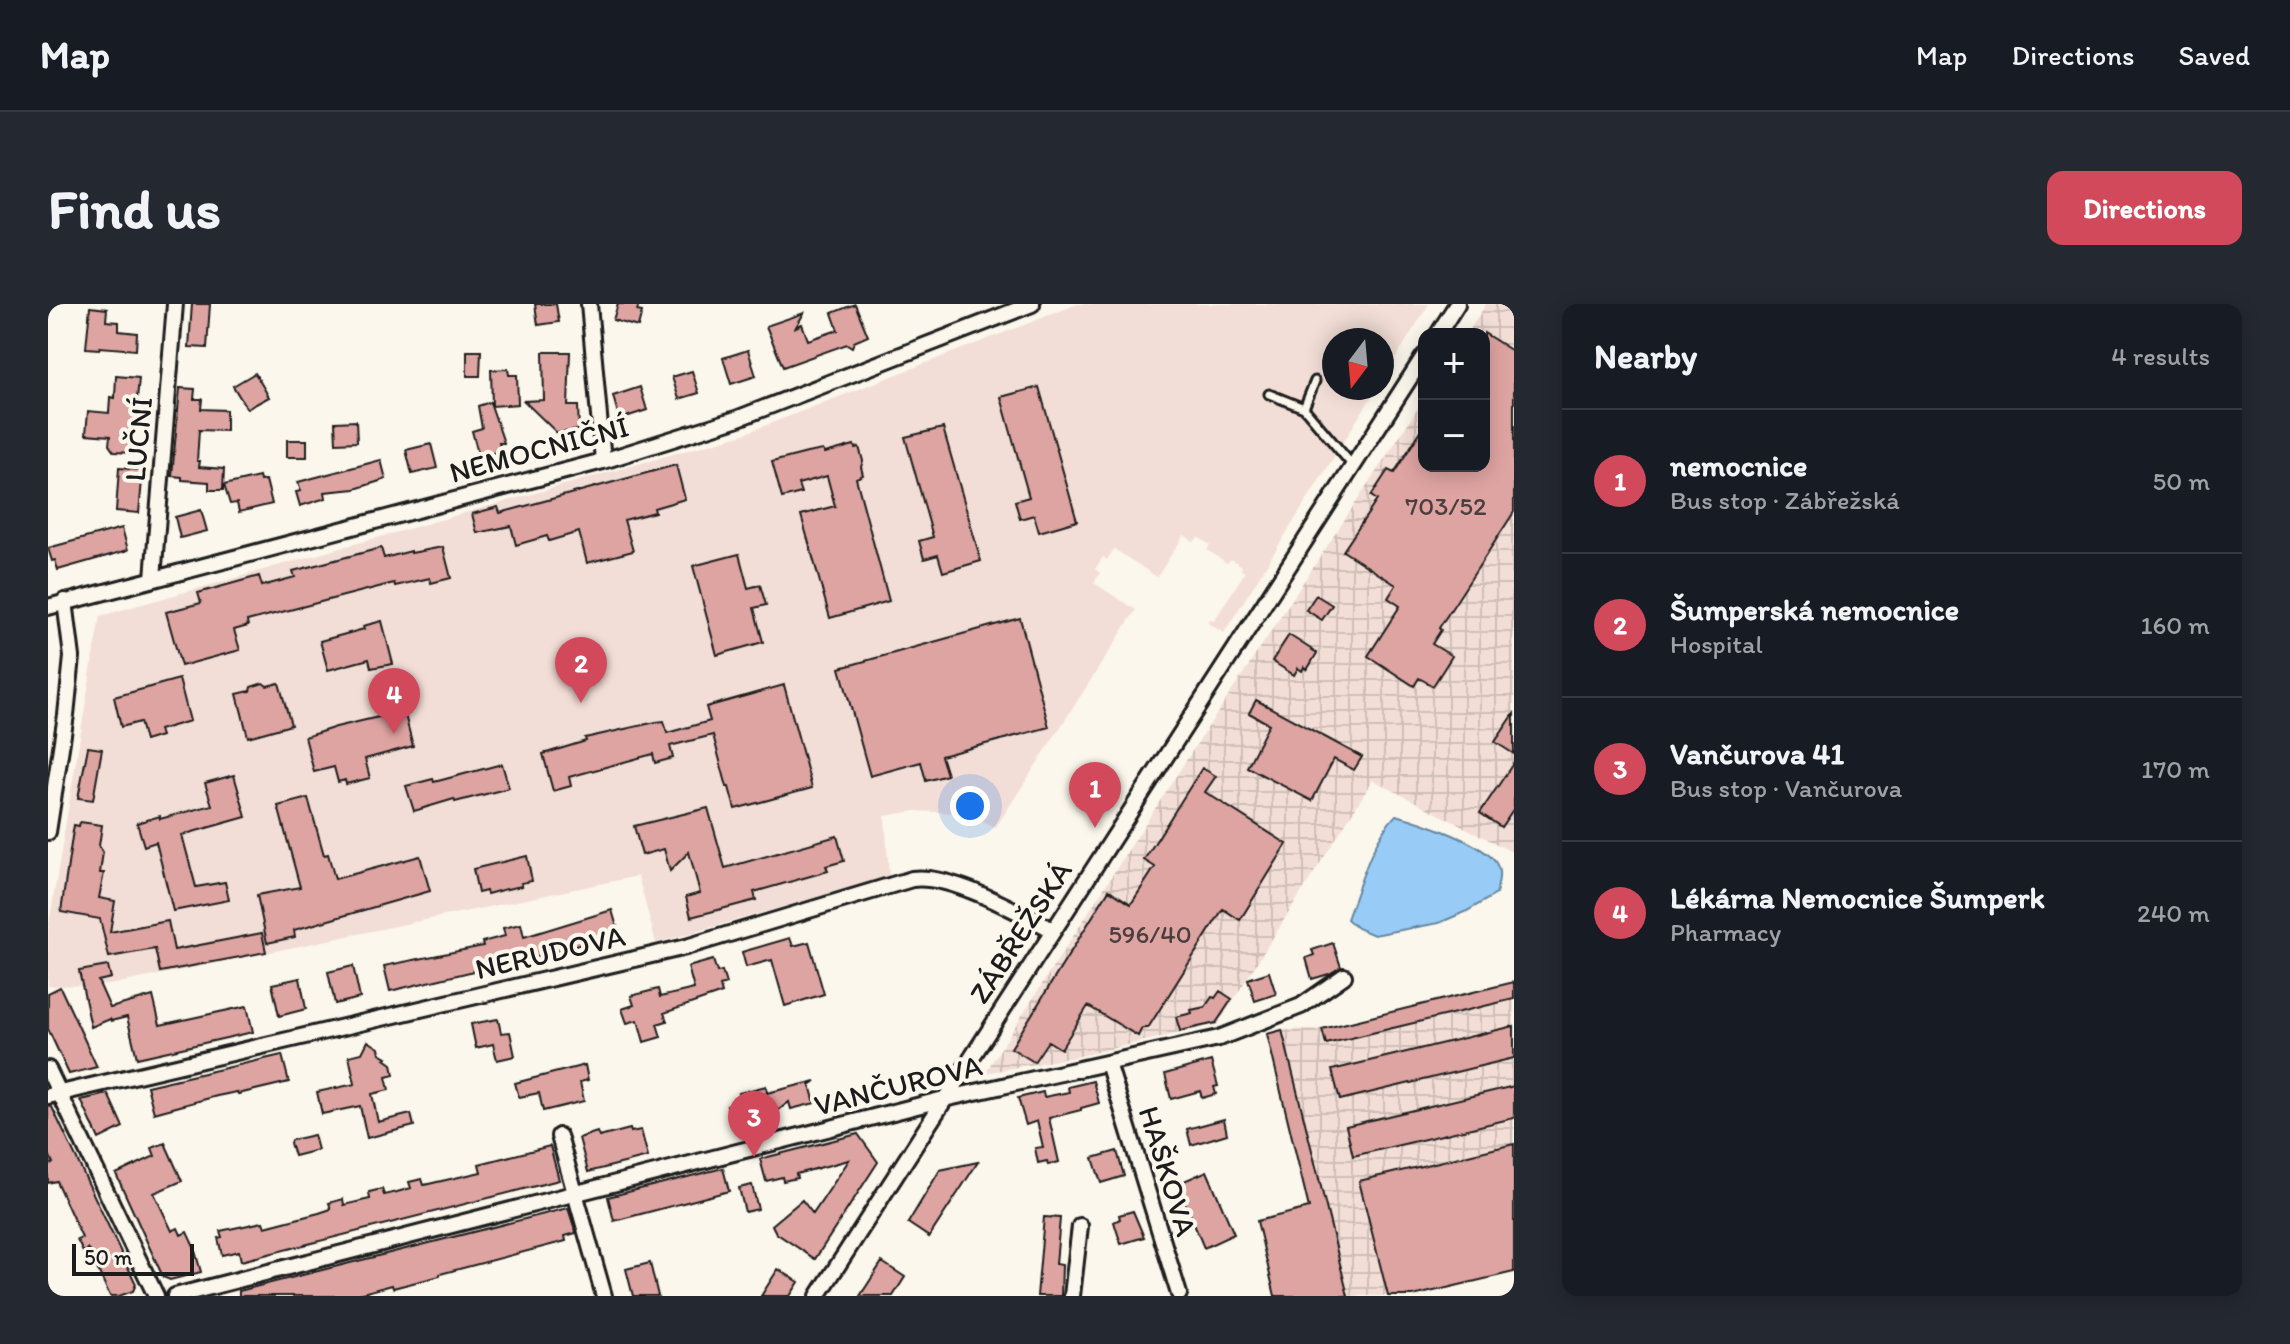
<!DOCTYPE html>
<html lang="en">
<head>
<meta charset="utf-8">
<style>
	body { margin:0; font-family:Itim,sans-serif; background:#242831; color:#f1f3f6 }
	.controls { position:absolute; right:24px; top:24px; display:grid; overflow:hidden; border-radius:16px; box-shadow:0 4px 20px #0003 }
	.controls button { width:72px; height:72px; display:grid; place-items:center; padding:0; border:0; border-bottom:2px solid #363941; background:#171b24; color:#f1f3f6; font:40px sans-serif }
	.compass { position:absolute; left:1274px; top:24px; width:72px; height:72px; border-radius:50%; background:#171b24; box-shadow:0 4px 20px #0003; rotate:196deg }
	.scale { position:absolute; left:24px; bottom:20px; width:122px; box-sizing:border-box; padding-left:8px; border:4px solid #1c1c1c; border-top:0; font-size:22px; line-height:28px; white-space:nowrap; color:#1c1c1c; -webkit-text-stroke:6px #fbf7ec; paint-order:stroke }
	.you { position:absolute; left:922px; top:502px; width:28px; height:28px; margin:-20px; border:6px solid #fff; border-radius:50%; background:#1a73e8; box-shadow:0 0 0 12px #1a73e833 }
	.badge { display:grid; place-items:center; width:52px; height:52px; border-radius:50%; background:#d1495b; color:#fff; font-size:26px; font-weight:700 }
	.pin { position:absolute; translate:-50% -66px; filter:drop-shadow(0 2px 4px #0008) }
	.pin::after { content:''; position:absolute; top:42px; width:28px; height:24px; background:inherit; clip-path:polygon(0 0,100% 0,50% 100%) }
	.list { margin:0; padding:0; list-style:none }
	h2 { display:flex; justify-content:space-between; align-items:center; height:104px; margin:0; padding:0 32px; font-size:34px }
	h2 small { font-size:26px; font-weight:400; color:#9ea1a6 }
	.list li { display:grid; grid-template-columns:52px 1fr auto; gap:24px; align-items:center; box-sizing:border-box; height:144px; padding:0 32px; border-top:2px solid #363941 }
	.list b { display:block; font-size:30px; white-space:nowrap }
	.list p { margin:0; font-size:26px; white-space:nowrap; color:#9ea1a6 }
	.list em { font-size:26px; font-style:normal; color:#9ea1a6 }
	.map { position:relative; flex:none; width:1466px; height:992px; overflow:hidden; border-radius:16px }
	header { display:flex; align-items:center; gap:48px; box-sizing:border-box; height:112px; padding:0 40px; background:#171b24; border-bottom:2px solid #363941 }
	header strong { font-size:38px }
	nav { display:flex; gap:44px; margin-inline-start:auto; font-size:28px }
	.intro { display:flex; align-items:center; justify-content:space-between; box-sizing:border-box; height:192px; padding:0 48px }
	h1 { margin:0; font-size:56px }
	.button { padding:20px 36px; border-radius:16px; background:#d1495b; color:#fff; font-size:28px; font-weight:700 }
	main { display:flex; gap:48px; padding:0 48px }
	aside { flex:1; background:#171b24; border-radius:16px; box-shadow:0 4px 20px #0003 }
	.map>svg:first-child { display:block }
	.built { fill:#f2ded6 }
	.industrial { fill:url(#industrial-grid) }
	.water { fill:#98ccf6; stroke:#66869f; stroke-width:2 }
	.building { fill:#dea4a2; stroke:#1c1c1c; stroke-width:2 }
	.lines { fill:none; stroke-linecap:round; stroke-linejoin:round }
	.service-casing { stroke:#1c1c1c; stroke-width:13 }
	.minor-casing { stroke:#1c1c1c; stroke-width:20 }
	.service { stroke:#fbf7ec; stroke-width:7 }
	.minor { stroke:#fbf7ec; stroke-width:14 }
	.labels { text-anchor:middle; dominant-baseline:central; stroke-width:8; stroke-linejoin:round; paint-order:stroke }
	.number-label { font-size:26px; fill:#4c3e3e }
	.street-label { font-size:30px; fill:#1c1c1c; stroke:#fbf7ec }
</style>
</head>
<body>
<header>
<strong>Map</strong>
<nav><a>Map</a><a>Directions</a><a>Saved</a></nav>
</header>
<div class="intro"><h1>Find us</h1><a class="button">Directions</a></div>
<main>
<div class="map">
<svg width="1466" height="992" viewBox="0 0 1466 992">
	<defs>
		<pattern id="industrial-grid" width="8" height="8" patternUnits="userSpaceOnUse" patternTransform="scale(2)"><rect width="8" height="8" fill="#f2ded6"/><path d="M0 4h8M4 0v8" fill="none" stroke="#cfbeb7"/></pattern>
	</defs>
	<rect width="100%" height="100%" fill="#fbf7ec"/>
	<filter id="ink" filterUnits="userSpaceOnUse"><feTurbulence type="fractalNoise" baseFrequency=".0125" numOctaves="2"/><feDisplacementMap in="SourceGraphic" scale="16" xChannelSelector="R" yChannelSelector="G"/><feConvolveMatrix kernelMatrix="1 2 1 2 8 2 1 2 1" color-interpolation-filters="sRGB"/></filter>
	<g filter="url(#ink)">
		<path class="built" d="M1030,0H1381L1334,76V36H1286V84H1329L1176,329L1163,321L1160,317L1161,315L1166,317L1197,268L1193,266L1194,262L1183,255L1179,259L1159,246L1162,241L1150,233L1146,238L1136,231L1109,273L1066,245L1059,256L1055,253L1047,265L1052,269L1046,279L1088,306L948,523L907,509L867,507L837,512L841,573L608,639L590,572L62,681L0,682V627L52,312L693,131Z"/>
		<path class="industrial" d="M1438,0H1466V545L1464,548L1325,476L1170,720L1032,752L937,769L1139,455L1376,95V162H1436V30H1419Z
			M1466,679V968L1364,992H1283L1219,730L1234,726L1274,725Z"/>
		<path class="water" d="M1348,511C1371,517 1436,539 1448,559C1454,568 1450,580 1448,590L1419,607L1391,619L1326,631L1309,624L1299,615C1311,584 1324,535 1348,511Z"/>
		<path class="building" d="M144,0H162L159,44L141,43Z
			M487,0H508L511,18L490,21Z
			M570,0H591L589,7L594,8L590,23L565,16Z
			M807,0L820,32L806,38L804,43L799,40L735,63L718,22L756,9L748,23L754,20L760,36L790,26L784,9Z
			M42,3L59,5L58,17L71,18V27L89,29L88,46L52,43L51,45L38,44Z
			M1436,29L1466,48V208L1391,324L1393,326L1384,340L1404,352L1385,382L1371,374L1366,382L1320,352L1352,302L1340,294L1348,281L1295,247L1329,196L1323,192L1340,166L1346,169L1376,122V162H1436Z
			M700,46L708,72L683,80L675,54Z
			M419,47H433L432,72H419Z
			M495,48H522L520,102H530L531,126L509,129L476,97L496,96Z
			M460,65L461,71H469L470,100L444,102L443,66Z
			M644,67L651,89L631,95L624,73Z
			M207,69L221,93L199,105L185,82Z
			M68,72L91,74L84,149L66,148L61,141L62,132L38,130L40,107L61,109L62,93L67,94Z
			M592,83L599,106L575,114L574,109L570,110L565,92Z
			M991,83L1029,217L991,228L986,211L972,215L967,197L981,193L953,93Z
			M132,84L147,85L146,95H154L153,105L178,106V127L151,126L149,157H152L151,163L176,165L175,186H161V178L134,176V173L124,172Z
			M442,98L456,139H451L453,147L431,153L424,127L434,124L430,102Z
			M308,117L309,138L288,139L287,118Z
			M895,124L933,257L895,268L890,251L876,255L871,237L885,233L857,133Z
			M239,136H259V153H239Z
			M383,140L389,164L364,170L358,146Z
			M806,141L807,144L811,143L815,157L813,163L815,171L808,174L841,297L782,314L753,211L787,202L779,172L750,180L753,189L734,194L724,158L759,149L775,146L777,149Z
			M333,156L338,175L307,185L277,188L278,194L252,202L248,188L253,187L250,178Z
			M628,161L637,195L606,204L607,208L576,216L585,247L539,259L531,228L501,237L499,232L468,241L463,222L429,229L424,210L450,203L452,209Z
			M71,164L95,166L91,209L68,207Z
			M211,173L212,177L218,176L224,200L191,208L189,199L182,200L176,181Z
			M153,206L159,227L132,234L127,213Z
			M74,224L80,246L10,266L7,256L4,257L0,244Z
			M395,243L403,274L383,279L382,274L347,282L346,279L199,317L200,322L186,326L192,346L133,362L118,308L153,299L150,289L211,272L214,282L247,273L245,267L333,244L336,254L363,247V249Z
			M691,250L700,284L712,281L718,301L706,304L715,338L669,351L645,262Z
			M1268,291L1284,301L1274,316L1258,306Z
			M972,314L1001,423L893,452L899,471L878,477L873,458L822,472L792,364Z
			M334,317L345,360L323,364L321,355L280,366L272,337L316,325L315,322Z
			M1241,331L1269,349L1259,366L1256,363L1254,367L1250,364L1246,371L1224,357Z
			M131,375L142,417L111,426L113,432L97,437L92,418L73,423L66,393Z
			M215,379L219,382L231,379L243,421L200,433L189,390L202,387L203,383Z
			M736,381L764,484L687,505L681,483H679L665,431L622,442L625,454L607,459L605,450L521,473L523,482L505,487L495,450L538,437L537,434L608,418L616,417L619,429L662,417L658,403Z
			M1208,396L1314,453L1306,466L1286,455L1264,497L1199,463L1221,420L1201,409Z
			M356,407L365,442L317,455L322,474L298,480L297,476L290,478L286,463L266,468L257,433L288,423Z
			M1466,410V450L1447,438Z
			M40,443L54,445L45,496L30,494Z
			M1466,458V504L1453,523L1432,509Z
			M454,460L461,484L407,498L406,495L366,507L358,482L385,475L386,478Z
			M1154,464L1168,472L1157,488L1239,540L1192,616L1175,605L1100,724H1094L1090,732L1040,702L1013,745L1000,737L986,758L963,744L1061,586L1083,600L1107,563L1096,556Z
			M186,471L198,513L134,531L148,583L177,578L181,596L125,607L108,538L96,542L89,519L112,512V515L164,501L157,479Z
			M260,494L276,551L280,550L287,575L372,552L382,587L246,626L247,633L219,639L209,591L252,583L230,502Z
			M660,504L677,564L789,532L796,557L778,562L780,567L706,588L708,596L643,613L638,593L652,589L641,548L622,567L616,545L594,551L586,522Z
			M32,518L54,521L51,542L55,548L52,569H56L51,594L67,597L62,628L120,617L126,646L214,629L218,648L112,668L107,645L61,653L52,615L13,608L24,533L26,521L31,522Z
			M479,552L484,577L473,579L474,582L454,586L439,590L438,587L430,589L425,565Z
			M564,606L571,630L461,660L459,665L451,661L342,687L336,662L435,642L434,638L457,632L455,624L473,620L476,633Z
			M742,634L745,642L761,638L776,690L737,702L724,656L698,663L694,648Z
			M1285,639L1293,663L1281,670L1264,675L1258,654L1266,651L1264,646Z
			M665,656L669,668L674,667L678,680L672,682L674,689L616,709L619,717L609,720L613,733L596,738L590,716L579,719L574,705L586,701L583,692L610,685L612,693L646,685L640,663Z
			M60,662L63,674L50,677L62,704L105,692L112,721L199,702L205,728L89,754L79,713L63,717L62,715L43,723L31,667Z
			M305,662L312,694L287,700L280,668Z
			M1221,668L1228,690L1207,697L1200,675Z
			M252,674L258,705L231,712L224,680Z
			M1466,678V695L1278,740L1274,725Z
			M12,683L33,728L49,763L21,770L0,725V689Z
			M1172,687L1184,695L1168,719L1132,727L1128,713L1144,709L1143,706L1157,703L1164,693L1167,694Z
			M450,715L453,729L462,728L467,752L449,756L445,740L428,744L423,720Z
			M1466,722V754L1292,796L1284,766Z
			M1234,726L1275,891L1300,992H1227L1209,917L1261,904L1219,730Z
			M320,737L331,744L332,749L339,753L337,755L344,760L346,771L338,773L341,786L324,790L330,818L363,810L366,822L319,834L312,802L274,810L269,788L307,780L301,752L314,749Z
			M234,751L241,778L190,790L189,788L169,792L106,809L99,782Z
			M1163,757L1170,782L1166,783L1168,790L1154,794L1152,787L1123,795L1117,770Z
			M537,761L540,776L532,778L536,797L495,807L491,789L471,793L467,779Z
			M768,777L762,781L767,799L743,805L741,798L723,812L698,817L697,813L683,816L679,801L693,798L691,789L718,782L719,789Z
			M1045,777L1051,799L1033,804V806L1001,814L1011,858L1000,861L999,857L990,859L987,844L995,843L989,817L978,821L970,794L995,788L996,793L1021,788L1020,783Z
			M1466,782V814L1305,852L1298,822Z
			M60,790L75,823L51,835L33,796Z
			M3,801L88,980L85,987L71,992H62L40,945L35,948L29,936L34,934L8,877L0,879V861L5,859L0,848V802Z
			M1176,815L1179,830L1143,841L1139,825Z
			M582,825L583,828L593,826L600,853L540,868L531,834L549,828L551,833Z
			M810,830L830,858L767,955L728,929L724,921L754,896L765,910L801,856L748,870L749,874L735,877L734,873L718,877L712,855Z
			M266,831L270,846L246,852L242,839L243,836Z
			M117,839L134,877L106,889L124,927L130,924L133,931L139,928L146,943L153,968L122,976L115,973L68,870L107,852L104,844Z
			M1466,840V968L1365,992H1340L1311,877Z
			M502,842L511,876L193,957L191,947L174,951L170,934L174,933L172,927L215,918L217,923L271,909L283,905L281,899L295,895L296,901L322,895L321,888L334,885L336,891L349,888L363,884L361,878L374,875L376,881L433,868L431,860Z
			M1069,847L1076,872L1053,879L1045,854Z
			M930,858L881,933L860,919L892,866Z
			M675,864L681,887L566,917L560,893Z
			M1159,867L1186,930L1156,944L1129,880Z
			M704,881L710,905L697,908L691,884Z
			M520,904L528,929L517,932L518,937L392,970V972L345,984L344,981L311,990L312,992H191V987Z
			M1085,907L1096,933L1073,940L1066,918L1072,915L1071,911Z
			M996,913L1012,914L1008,960L1014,961L1013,992H989Z
			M834,958L857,973L845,992H812Z
			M602,959L610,992H585L578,965Z
			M730,965L751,978L742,992H713Z"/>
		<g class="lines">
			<defs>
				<path id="service" d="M1221,90L1256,104L1305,162
					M1256,104L1267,77"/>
				<path id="minor" d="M541,0L555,157
					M1390,30L1409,0
					M105,274L127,0
					M0,303L555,157L688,115L984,0
					M0,528L18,411L24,353L17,297
					M1060,759L1131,990
					M0,765L108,992
					M0,792L638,643L864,575C904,570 969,608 1005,626
					M511,832L556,992
					M127,992L896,795L1171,734L1253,702L1296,672
					M770,992L1376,52
					M1024,992L1032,922"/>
			</defs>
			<use href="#service" class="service-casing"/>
			<use href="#minor" class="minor-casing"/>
			<use href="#service" class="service"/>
			<use href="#minor" class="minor"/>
		</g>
	</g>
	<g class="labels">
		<g class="number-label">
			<text x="1398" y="202">703/52</text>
			<text x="1102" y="630">596/40</text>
		</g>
		<g class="street-label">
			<text transform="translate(90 135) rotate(-85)">LUČNÍ</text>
			<text transform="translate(491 145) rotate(-15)">NEMOCNIČNÍ</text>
			<text transform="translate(972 628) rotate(-57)">ZÁBŘEŽSKÁ</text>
			<text transform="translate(502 648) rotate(-13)">NERUDOVA</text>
			<text transform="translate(850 781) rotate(-14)">VANČUROVA</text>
			<text transform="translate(1120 867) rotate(73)">HAŠKOVA</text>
		</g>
	</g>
</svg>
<div class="controls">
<button>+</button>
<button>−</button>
</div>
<svg class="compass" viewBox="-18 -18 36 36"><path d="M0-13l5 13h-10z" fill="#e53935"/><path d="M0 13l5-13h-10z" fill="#9ea1a6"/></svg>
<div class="scale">50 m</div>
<div class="you"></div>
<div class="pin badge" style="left:1047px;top:524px">1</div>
<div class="pin badge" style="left:533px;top:399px">2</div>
<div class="pin badge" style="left:706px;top:853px">3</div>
<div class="pin badge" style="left:346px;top:430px">4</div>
</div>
<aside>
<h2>Nearby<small>4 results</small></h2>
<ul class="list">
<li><span class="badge">1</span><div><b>nemocnice</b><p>Bus stop · Zábřežská</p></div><em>50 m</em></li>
<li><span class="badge">2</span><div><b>Šumperská nemocnice</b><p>Hospital</p></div><em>160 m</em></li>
<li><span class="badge">3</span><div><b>Vančurova 41</b><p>Bus stop · Vančurova</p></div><em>170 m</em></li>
<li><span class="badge">4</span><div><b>Lékárna Nemocnice Šumperk</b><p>Pharmacy</p></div><em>240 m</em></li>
</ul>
</aside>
</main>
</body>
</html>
